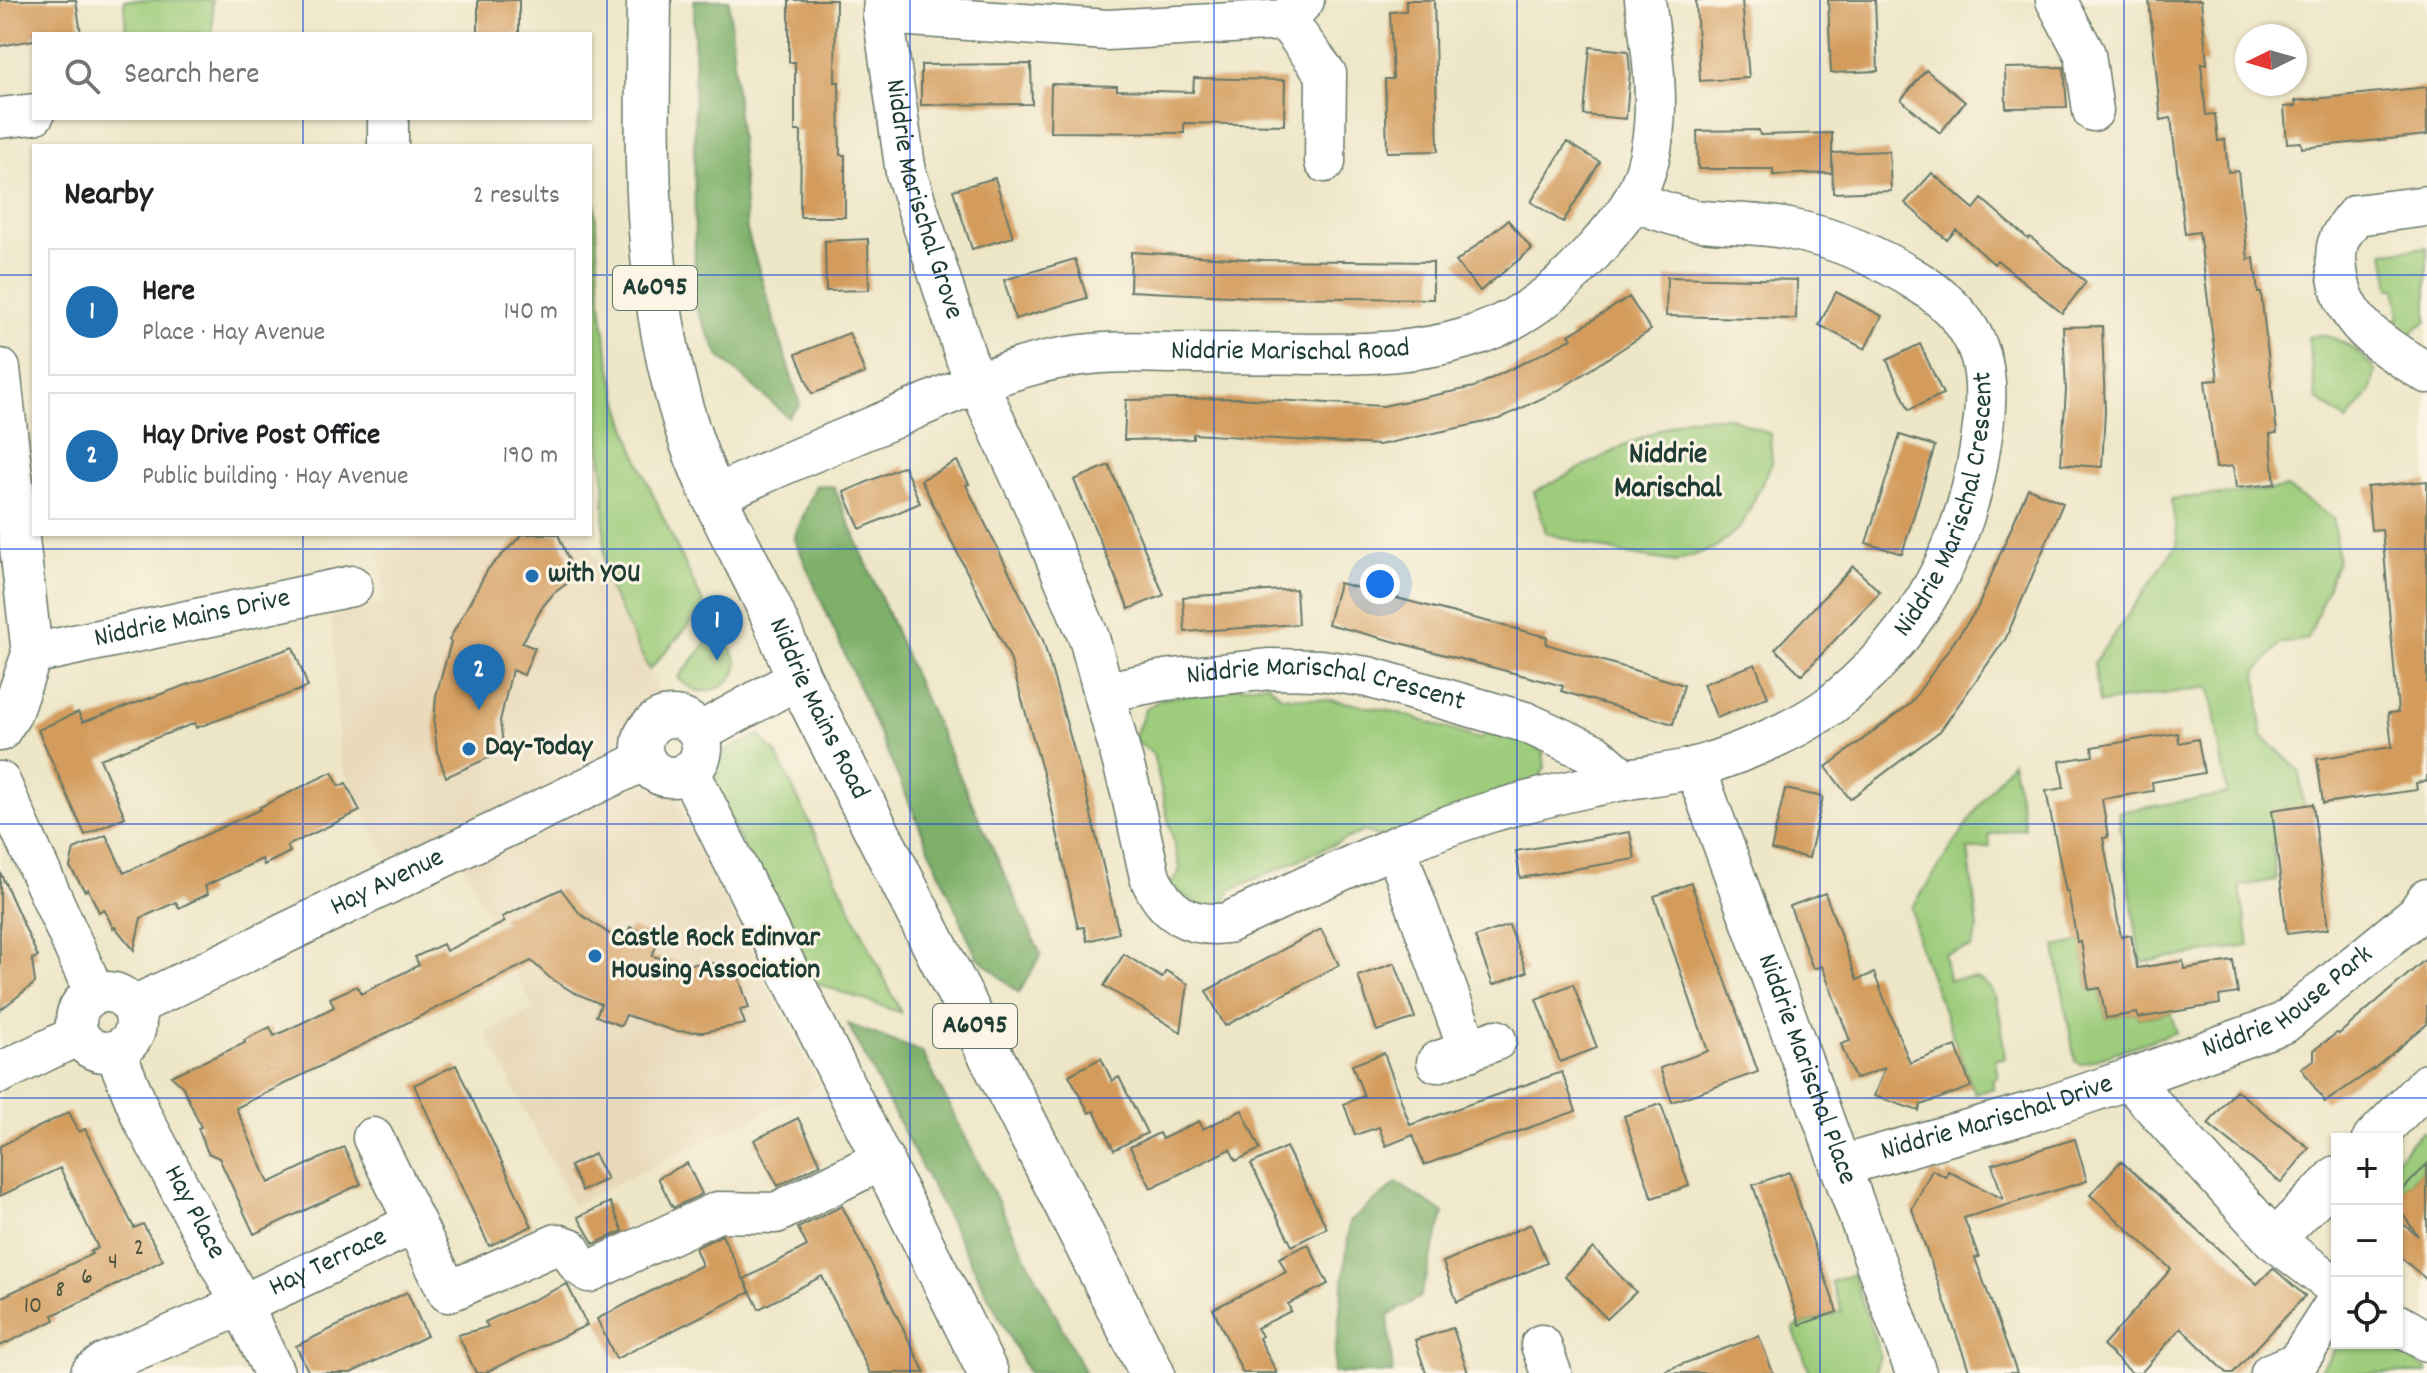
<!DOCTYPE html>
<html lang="en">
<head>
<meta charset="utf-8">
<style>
	body { margin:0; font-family:Dekko,sans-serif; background:#f6f6f6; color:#202124 }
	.controls { position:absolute; right:24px; bottom:24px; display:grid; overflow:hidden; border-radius:0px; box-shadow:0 2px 6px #0004 }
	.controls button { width:72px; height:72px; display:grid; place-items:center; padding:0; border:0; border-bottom:2px solid #e0e0e0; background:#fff; color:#202124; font:40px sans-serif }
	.compass { position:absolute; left:2235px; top:24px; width:72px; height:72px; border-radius:50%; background:#fff; box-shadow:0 2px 6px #0004; rotate:265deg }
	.you { position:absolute; left:1380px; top:584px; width:28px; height:28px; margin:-20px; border:6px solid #fff; border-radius:50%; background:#1a73e8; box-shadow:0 0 0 12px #1a73e833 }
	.badge { display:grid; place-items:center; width:52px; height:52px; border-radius:50%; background:#1f6fb2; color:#fff; font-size:26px; font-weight:700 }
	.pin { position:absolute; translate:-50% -66px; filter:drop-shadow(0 2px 4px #0008) }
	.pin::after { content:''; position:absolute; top:42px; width:28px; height:24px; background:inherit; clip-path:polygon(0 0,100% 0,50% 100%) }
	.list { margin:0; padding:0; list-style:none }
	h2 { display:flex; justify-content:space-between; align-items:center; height:104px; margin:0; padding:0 32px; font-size:34px }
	h2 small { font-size:26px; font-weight:400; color:#757577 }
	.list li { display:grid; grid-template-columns:52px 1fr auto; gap:24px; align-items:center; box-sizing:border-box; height:128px; margin:0 16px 16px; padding:0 16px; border:2px solid #e0e0e0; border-radius:0px }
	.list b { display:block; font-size:30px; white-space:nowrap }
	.list p { margin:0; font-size:26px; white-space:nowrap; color:#757577 }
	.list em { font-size:26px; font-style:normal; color:#757577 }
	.icon { flex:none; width:44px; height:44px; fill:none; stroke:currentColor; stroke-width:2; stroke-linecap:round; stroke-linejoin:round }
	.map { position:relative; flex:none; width:2427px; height:1373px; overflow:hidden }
	.search { position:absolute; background:#fff; box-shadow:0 2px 6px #0004; left:32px; top:32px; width:560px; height:88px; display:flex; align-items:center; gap:20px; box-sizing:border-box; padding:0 28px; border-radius:0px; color:#757577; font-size:30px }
	.panel { position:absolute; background:#fff; box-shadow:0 2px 6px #0004; left:32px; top:144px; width:560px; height:392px; border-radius:0px }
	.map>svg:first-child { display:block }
	.built { fill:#e8d9ba }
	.green { fill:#9dcc7b; stroke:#5e8458; stroke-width:2 }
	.forest { fill:#7eb06b; stroke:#4e7650; stroke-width:2 }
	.building { fill:#d39b5c }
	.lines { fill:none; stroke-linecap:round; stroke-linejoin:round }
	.minor-casing { stroke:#677867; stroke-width:43 }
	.major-casing { stroke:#677867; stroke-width:47 }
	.minor { stroke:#fff; stroke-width:40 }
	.major { stroke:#fff; stroke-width:44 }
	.grid { fill:none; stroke:#1d4ed8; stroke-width:2; stroke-opacity:0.55 }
	.poi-dot { fill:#1f6fb2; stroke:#fcf5e5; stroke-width:3 }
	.labels { text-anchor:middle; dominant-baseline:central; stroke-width:6; stroke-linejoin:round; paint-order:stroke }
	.number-label { font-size:24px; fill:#4c543e }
	.shield { fill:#fcf5e5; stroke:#617469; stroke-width:2 }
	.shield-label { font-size:26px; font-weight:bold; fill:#1f3d34 }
	.street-label { font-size:28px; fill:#1f3d34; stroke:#fcf5e5 }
	.poi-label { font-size:28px; font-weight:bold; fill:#1f3d34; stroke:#fcf5e5; text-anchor:start }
	.neighbourhood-label { font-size:30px; font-weight:bold; fill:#1f3d34; stroke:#fcf5e5 }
</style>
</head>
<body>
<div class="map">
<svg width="2427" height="1373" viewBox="0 0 2427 1373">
	<rect width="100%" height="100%" fill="#fcf5e5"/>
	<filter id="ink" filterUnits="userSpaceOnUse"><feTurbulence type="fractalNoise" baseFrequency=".0125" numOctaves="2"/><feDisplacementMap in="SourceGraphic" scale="16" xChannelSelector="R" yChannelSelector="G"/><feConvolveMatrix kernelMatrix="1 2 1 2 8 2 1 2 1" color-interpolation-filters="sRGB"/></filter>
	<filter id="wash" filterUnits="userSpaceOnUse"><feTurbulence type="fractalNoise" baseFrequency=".006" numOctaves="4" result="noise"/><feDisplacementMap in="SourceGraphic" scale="32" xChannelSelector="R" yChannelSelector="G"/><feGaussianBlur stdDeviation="1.8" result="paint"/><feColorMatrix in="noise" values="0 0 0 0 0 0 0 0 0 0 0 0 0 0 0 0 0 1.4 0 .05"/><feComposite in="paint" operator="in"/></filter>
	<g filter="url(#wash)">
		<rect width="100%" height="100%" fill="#ede6c7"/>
		<path class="built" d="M428,534H584L667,708L642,722L632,743L631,757L645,782L653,788L672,793L818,1087L573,1205L486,1033L534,1009L501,945L449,832L388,861L340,762L332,617L385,605L379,552Z"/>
		<path class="green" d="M124,0H212L213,34H126Z
			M590,196L595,202C597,260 600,317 612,373C629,454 671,533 705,607L649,670L604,577V475L590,382Z
			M2427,247V322L2417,327L2405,342L2379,322L2400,318L2396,288H2390L2384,252Z
			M2320,335C2340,337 2363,354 2375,371L2372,389L2347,421L2316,398L2308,337Z
			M1729,417L1770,434L1772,463L1741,527L1714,548L1675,562L1619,553L1546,533L1534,492L1628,444L1686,418Z
			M2287,488L2333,518L2338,560L2308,639L2280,644L2257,671L2262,736L2299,770L2308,839L2272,844L2276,880L2240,886L2249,946L2141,962L2118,812L2227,794L2210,687L2099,703L2094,663L2178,543L2171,499Z
			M724,634C728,643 735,654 737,663C739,678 719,690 707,691C696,693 686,685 678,678L708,641Z
			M1267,683L1281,696L1339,701L1396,712L1479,739L1492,730L1530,742L1543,752L1545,767L1539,779L1383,838L1364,831L1230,890L1223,908L1206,909L1170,886L1180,870L1153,754L1134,739L1145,710L1161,699Z
			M759,735L776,753L901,1013L807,980L715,788L717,768L723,752Z
			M2012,761L2025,828L1989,835L1990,847L1968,850L1978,929L1971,948L1944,954L1949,980C1957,979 1967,977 1974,978C2004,984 2001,1035 2005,1058L1995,1059L1998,1077L1992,1080L1994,1088L1975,1094L1918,943L1912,908L1984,798Z
			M2086,940L2084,958L2089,990L2100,988L2106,1018L2137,1013L2138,1018L2171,1013L2176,1032L2081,1064L2075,1061L2055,947Z
			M2422,1131L2427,1136V1164L2397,1196V1158Z
			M1853,1274L1880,1355L1875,1373H1810L1793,1328L1842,1311L1831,1282Z
			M2339,1343H2382L2427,1369V1373H2319Z"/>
		<path class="forest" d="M694,0H729L747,231L800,405L788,417L719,356L695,306Z
			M816,485L834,487L913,673L1041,955L1019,993L976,956L794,538Z
			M848,1024L922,1052L1085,1373H1028Z
			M1397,1183L1444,1213L1420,1297L1388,1316L1393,1373H1333L1350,1221Z"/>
		<g id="blocks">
			<path class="building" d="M0,0H76L81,34H34V40L0,46Z
				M478,0H519V34H478Z
				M789,0H836L835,82H839L840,155H845V217H800L801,131H795V62H789Z
				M1406,0H1434L1438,151L1387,152L1385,79H1393L1390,12L1406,11Z
				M1696,0H1742L1749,78L1700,81Z
				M1828,0H1875L1878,71L1831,73Z
				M2149,0H2201L2207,64H2201L2206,115L2215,114L2218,141L2225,140L2228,172L2238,171L2248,259L2254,258L2258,293H2261L2277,433L2270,434L2275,484L2236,488L2233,466L2216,468L2205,381L2218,380L2208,301L2199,232L2185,234L2171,118L2161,120Z
				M1590,47L1628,51L1630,71L1626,119L1584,115Z
				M1031,64L1032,104L921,105V65Z
				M2064,67L2067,107L2006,108L2005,68Z
				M1926,70L1965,102L1940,133L1901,100Z
				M1194,78L1285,80L1284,125L1184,123V133L1050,132L1051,84L1117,86V90L1193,92Z
				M2427,87V135L2302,148L2301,142L2287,143L2284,107L2296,106L2295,101Z
				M1759,130L1760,135L1832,133V173L1773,175V169H1698L1697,131Z
				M1567,142L1600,162L1563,222L1531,202Z
				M1889,151L1891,191L1833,193L1832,153Z
				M1932,173L1974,209L1982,199L2028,239L2030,237L2086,282L2062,313L1997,260L1994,264L1956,230L1947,240L1905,203Z
				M995,178L1013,237L972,249L953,190Z
				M1508,220L1532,249L1480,291L1456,262Z
				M868,239L869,290L826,291L825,241Z
				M1131,252L1265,260L1433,262V299L1251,297L1130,291Z
				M1075,259L1087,298L1015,319L1004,280Z
				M1667,277L1797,280L1796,319L1666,316Z
				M1836,292L1882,316L1865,349L1819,325Z
				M1629,297L1651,330L1559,390L1499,419L1379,445L1193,434V439L1124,440L1126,400L1236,398L1383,406L1474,387L1572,339L1569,335Z
				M2102,326L2105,411L2102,467L2061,464L2066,390L2063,327Z
				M849,333L865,373L812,394L796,354Z
				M1920,344L1943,394L1909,410L1887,360Z
				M1900,435L1935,446L1902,554L1866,543Z
				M957,461L969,484L966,485L1043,640L1085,789L1119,933L1087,941L1084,927L1078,928L1047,787L1010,658L921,480Z
				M1109,465L1164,595L1129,609L1074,480Z
				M904,466L920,503L860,529L844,492Z
				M2427,481V781L2416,783L2417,790L2323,803L2317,759L2392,747L2388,713L2398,712L2382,529L2371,530L2367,487Z
				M2028,488L2063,503L2006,638L1940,731L1850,799L1826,767L1910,704L1977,609Z
				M523,534H558L576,577L554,593L543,606L522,643L535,648L524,675L512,670L500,721L504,751L446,777L437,751L434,724L436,696L451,642L449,640L488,569Z
				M1853,566L1880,592L1802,675L1775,649Z
				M1339,583L1547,637L1546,644L1684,685L1673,724L1561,691L1563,686L1328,624Z
				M1296,589L1298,624L1185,632L1183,597Z
				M293,647L308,687L196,728L195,723L100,759L125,817L85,835L38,730L78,712L83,722Z
				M1755,664L1768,697L1717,718L1703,684Z
				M2178,733L2179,743L2198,739L2204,773L2152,782L2153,791L2102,799L2108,837L2103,838L2121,937L2131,935L2137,968L2183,961L2184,969L2233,961L2238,993L2219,996L2220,1004L2138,1018L2137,1013L2106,1018L2100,988L2089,990L2081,941L2077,942L2068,891L2066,892L2046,791L2064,788L2060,761L2093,756L2092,747Z
				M332,772L339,786L346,783L360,811L287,846L290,852L264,865L262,859L205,886L208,894L193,901L179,908L176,902L141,918L134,950L115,927L113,928L104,909L99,912L88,889L85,891L70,867L74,849L106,835L124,873L261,809L260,807Z
				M1785,789L1823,797L1809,858L1771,850Z
				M2313,804L2328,929L2287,934L2272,810Z
				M1630,832L1635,859L1520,878L1516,851Z
				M0,872L38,957L32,959L35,983L0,1010Z
				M1691,883L1758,1072L1672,1102L1660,1068L1708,1051L1654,896Z
				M561,889L580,914L623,943L630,927L659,939L652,956L688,964L725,963L730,977L738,975L749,1008L740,1010L745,1024L703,1032L674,1031L626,1015L621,1026L596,1016L601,1004L573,992L550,978L531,961L236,1108L269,1183L344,1147L361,1184L254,1234L219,1158L208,1153L198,1128L201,1127L183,1087L171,1076L245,1043L244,1040L270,1027L274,1036L304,1022L334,1007L330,998L357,986L361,994L419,965L415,957L443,944L446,951L505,922L502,917Z
				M1825,893L1857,980L1874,973L1910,1063L1956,1046L1971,1087L1921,1105L1919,1111L1874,1096L1885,1068L1855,1079L1841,1044L1850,1041L1822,966L1813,969L1790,906Z
				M1509,925L1527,972L1493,985L1475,937Z
				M1321,929L1339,965L1225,1026L1206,991Z
				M1124,954L1162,978L1166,971L1188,984L1181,1032L1104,986Z
				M2427,958V1024L2375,1068L2325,1102L2301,1068L2314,1060V1050L2337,1033L2339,1034Z
				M1395,963L1415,1018L1377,1031L1358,976Z
				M1573,984L1597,1048L1560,1062L1536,999Z
				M1384,1053L1410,1125L1562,1072L1576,1111L1424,1165L1413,1135L1386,1146L1379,1127L1355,1135L1344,1104L1364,1096L1352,1065Z
				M1101,1058L1112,1081L1119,1077L1147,1133L1114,1150L1094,1111L1089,1113L1069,1075Z
				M456,1065L532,1226L489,1246L414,1085Z
				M2236,1090L2309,1148L2281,1183L2208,1124Z
				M1661,1104L1689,1186L1652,1198L1624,1116Z
				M1242,1110L1260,1149L1236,1161L1230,1149L1151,1188L1130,1147L1159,1133L1162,1139L1199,1121L1203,1129Z
				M69,1112L79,1132L85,1129L134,1228L143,1224L163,1260L110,1288L53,1315L55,1320L0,1346V1298L92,1254L90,1252L98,1248L60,1168L0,1196V1146Z
				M798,1118L821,1164L778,1186L754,1140Z
				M2075,1139L2087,1181L1964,1218L1979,1257L1975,1258L2017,1373H1970L1912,1209L1932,1170L1946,1177L1948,1171L2003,1199L1992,1164Z
				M1286,1147L1327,1228L1292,1246L1251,1164Z
				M594,1154L607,1179L582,1191L570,1166Z
				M2121,1161L2257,1284L2273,1268L2305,1296L2233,1373H2227L2181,1328L2141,1373H2132L2103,1346L2171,1269L2090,1195Z
				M687,1163L702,1194L673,1208L658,1178Z
				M2427,1164V1280L2397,1254V1219L2418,1236L2397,1206V1196Z
				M1789,1172L1837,1312L1800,1325L1753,1185Z
				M610,1202L623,1231L594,1244L578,1217Z
				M842,1206L861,1243L925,1373H870L822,1276L759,1309L744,1279L807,1246L798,1228Z
				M1531,1224L1547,1263L1457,1302L1443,1262Z
				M722,1235L750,1292L616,1359L597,1319L702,1265L695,1248Z
				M1308,1244L1328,1284L1288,1304L1291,1311L1257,1328L1262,1336L1259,1338L1277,1373H1243L1213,1309L1286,1272L1279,1258Z
				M1593,1248L1636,1292L1607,1319L1565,1276Z
				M567,1284L587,1325L484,1373H476L458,1335L488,1327L485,1322Z
				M407,1292L427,1336L351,1373H309L296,1346Z
				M1453,1328L1468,1373H1426L1415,1340Z
				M1759,1336L1773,1373H1667L1666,1370Z"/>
		</g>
	</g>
	<g filter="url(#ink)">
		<use href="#blocks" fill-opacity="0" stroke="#677867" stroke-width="2"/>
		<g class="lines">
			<defs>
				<g id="minor">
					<path id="s1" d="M884,0L883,14L906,173L966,358L1034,505L1089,638L1131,792L1150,877C1164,912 1189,928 1227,923C1310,886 1401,839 1487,813C1534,799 1581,788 1628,779C1652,775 1677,773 1700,766C1744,752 1807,727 1842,696C1918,632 1965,547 1980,448C1992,376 1988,328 1922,284C1882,258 1835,238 1789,229C1760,223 1731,224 1702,221C1679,218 1654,209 1633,200"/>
					<path d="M2056,0L2085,54L2093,111"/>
					<path d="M883,14L1107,30L1286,20L1304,0"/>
					<path d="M1286,20L1326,74L1325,162"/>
					<path d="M0,118L34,114"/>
					<path d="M388,118V146"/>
					<path d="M2427,206L2356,215C2337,237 2333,247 2338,277C2346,327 2387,348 2427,373"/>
					<path d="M0,369L32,654L11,714L0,731"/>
					<path id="s2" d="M714,497C766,470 821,449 875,426C939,399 1000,368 1068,357C1102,351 1137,352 1171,353C1218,353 1265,353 1311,354C1426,354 1510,347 1591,254C1605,238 1621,221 1632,202C1667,140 1654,66 1645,0"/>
					<path id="s3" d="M32,654L352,586"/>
					<path id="s4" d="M1105,692L1165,680L1270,669L1321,670L1368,677L1525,722L1595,754L1625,780"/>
					<circle cx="672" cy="747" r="30"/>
					<path d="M699,733L799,678"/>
					<path id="s5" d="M1695,767L1916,1373"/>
					<path d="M689,771L988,1373"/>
					<path d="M0,782L95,994"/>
					<path d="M1396,849L1469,1051"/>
					<circle cx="106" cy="1022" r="30"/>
					<path id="s6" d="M132,1007L645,760"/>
					<path id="s7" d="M115,1051L142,1117L242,1305L274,1373"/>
					<path d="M1437,1062L1496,1040"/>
					<path d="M0,1073L78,1035"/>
					<path id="s8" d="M2129,1079L2284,1023L2417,914L2427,899"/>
					<path d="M2373,1139L2427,1084"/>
					<path id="s9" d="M1840,1166L2035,1111L2129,1079L2274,1240L2337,1288"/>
					<path d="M415,1223L448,1292L557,1244L569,1248L579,1265L589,1272L718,1212L776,1213L883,1159"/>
					<path d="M2274,1240L2337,1176"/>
					<path d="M2397,1324L2427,1341"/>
					<path d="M1541,1345L1551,1373"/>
					<path id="s10" d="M91,1373L105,1363L242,1305L415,1223L373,1138"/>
					<path d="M2271,1373L2297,1363L2337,1301"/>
				</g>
				<g id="major">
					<path id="s11" d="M649,0C647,148 641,285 687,428C706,490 740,546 768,605C779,629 789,654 799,678L1152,1373"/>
				</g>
			</defs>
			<use href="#minor" class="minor-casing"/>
			<use href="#major" class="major-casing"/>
			<use href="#minor" class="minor"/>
			<use href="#major" class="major"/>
		</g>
	</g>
	<path class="grid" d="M303,0V34M607,0V1373M910,0V1373M1214,0V1373M1517,0V1373M1820,0V1373M2124,0V1373M303,118V146M0,275H34M590,275H2427M303,534V1373M0,549H2427M0,824H2427M0,1098H2427"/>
	<g class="poi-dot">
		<circle cx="532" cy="576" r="8"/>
		<circle cx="469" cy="749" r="8"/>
		<circle cx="595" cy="956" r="8"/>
	</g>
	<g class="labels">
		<g class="number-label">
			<text x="139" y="1249">2</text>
			<text x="113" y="1263">4</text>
			<text x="87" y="1278">6</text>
			<text x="60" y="1291">8</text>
			<text x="33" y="1307">10</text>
		</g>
		<g class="shield">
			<rect x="613" y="266" width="84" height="44" rx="6"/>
			<rect x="933" y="1004" width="84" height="44" rx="6"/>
		</g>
		<g class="shield-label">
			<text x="655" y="288">A6095</text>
			<text x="975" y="1026">A6095</text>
		</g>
		<g class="street-label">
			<text stroke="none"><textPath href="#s1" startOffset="204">Niddrie Marischal Grove</textPath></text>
			<text stroke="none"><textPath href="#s2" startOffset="604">Niddrie Marischal Road</textPath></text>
			<text stroke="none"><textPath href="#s1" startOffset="1906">Niddrie Marischal Crescent</textPath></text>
			<text stroke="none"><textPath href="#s3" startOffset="164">Niddrie Mains Drive</textPath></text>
			<text stroke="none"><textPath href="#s4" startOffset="224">Niddrie Marischal Crescent</textPath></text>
			<text stroke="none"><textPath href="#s11" startOffset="742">Niddrie Mains Road</textPath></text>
			<text stroke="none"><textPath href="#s6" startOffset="284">Hay Avenue</textPath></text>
			<text stroke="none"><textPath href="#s8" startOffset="178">Niddrie House Park</textPath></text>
			<text stroke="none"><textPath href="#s5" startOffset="322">Niddrie Marischal Place</textPath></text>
			<text stroke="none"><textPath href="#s9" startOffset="164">Niddrie Marischal Drive</textPath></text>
			<text stroke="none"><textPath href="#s7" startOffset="180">Hay Place</textPath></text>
			<text stroke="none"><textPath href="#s10" startOffset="262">Hay Terrace</textPath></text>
		</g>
		<g class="poi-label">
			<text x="548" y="576">with YOU</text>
			<text x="485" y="749">Day-Today</text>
			<text x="611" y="940">Castle Rock Edinvar<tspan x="611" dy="32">Housing Association</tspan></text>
		</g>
		<g class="neighbourhood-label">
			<text x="1668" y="456">Niddrie<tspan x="1668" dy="34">Marischal</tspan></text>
		</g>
	</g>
</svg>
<div class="controls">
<button>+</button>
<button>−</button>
<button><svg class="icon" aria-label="locate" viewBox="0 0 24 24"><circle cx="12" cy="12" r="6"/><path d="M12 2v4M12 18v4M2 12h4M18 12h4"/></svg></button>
</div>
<svg class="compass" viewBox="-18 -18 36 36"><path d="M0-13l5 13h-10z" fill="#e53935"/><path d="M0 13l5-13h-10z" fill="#757577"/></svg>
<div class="you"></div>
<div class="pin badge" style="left:717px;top:661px">1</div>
<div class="pin badge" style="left:479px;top:710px">2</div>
<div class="search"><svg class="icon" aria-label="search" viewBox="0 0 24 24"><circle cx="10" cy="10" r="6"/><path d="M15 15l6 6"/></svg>Search here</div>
<section class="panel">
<h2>Nearby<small>2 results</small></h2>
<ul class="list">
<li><span class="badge">1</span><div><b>Here</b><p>Place · Hay Avenue</p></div><em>140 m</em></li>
<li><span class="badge">2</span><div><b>Hay Drive Post Office</b><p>Public building · Hay Avenue</p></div><em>190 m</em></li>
</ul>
</section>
</div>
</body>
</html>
